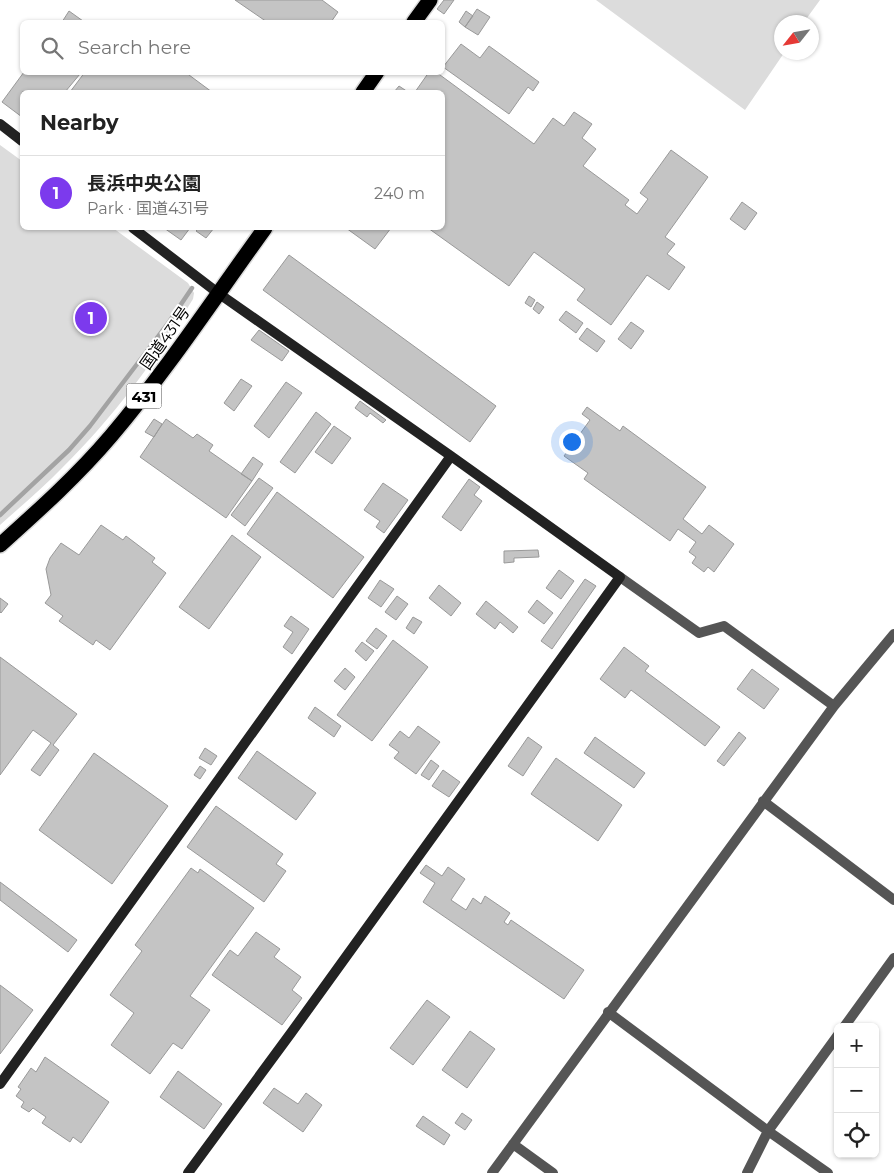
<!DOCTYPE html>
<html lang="en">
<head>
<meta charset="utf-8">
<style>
	body { margin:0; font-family:Montserrat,"Noto Sans JP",sans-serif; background:#f6f6f6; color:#222 }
	.controls { position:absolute; right:15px; bottom:15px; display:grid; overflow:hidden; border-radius:8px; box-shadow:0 1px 4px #0004 }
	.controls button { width:45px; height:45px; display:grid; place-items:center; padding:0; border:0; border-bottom:1px solid #e0e0e0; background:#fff; color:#222; font:25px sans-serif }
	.compass { position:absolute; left:774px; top:15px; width:45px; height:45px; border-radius:50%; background:#fff; box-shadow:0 1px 4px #0004; rotate:239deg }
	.you { position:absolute; left:571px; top:441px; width:18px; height:18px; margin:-12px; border:4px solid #fff; border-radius:50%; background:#1a73e8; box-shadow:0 0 0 8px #1a73e833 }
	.badge { display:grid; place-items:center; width:32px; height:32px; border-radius:50%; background:#7c3aed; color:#fff; font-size:16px; font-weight:700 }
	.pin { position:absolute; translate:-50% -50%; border:2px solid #fff; box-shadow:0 1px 5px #0006 }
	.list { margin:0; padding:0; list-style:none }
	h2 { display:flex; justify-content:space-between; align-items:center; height:65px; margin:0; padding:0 20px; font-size:21px }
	h2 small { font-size:16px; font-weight:400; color:#767676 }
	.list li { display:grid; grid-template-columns:32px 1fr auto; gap:15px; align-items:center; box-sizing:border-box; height:75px; padding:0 20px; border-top:1px solid #e0e0e0 }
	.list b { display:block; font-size:19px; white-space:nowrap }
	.list p { margin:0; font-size:16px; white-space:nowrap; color:#767676 }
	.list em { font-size:16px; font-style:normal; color:#767676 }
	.icon { flex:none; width:28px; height:28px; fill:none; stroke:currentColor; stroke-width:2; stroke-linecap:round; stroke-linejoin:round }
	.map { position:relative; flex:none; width:894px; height:1173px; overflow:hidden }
	.search { position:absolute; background:#fff; box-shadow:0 1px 4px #0004; left:20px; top:20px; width:425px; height:55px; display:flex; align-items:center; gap:12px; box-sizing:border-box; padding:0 18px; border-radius:8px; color:#767676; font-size:19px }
	.panel { position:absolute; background:#fff; box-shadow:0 1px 4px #0004; left:20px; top:90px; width:425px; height:140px; border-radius:8px }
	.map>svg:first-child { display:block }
	.green { fill:#dcdcdc }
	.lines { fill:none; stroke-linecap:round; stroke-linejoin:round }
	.stream { stroke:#a3a3a3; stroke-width:4.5 }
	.building { fill:#c4c4c4; stroke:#999 }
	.highway-casing { stroke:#dbdbdb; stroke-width:18 }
	.street { stroke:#555; stroke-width:10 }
	.secondary { stroke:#222; stroke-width:10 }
	.highway { stroke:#000; stroke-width:15 }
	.labels { text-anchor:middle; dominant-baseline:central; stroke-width:4; stroke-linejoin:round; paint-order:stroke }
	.shield { fill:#fff; stroke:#4c4c4c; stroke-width:1 }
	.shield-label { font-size:15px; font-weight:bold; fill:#000 }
	.street-label { font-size:16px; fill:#000; stroke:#fff }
</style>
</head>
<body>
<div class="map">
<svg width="894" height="1173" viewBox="0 0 894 1173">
	<rect width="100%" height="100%" fill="#fff"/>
	<path class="green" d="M596,0H820L804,22H782V52L784,53L745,110Z
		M0,145L22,161V228H113L188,283L194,293L193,299C156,359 113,418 62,468C43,488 21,506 0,525Z"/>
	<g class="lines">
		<path class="stream" d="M0,515L69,450L90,426L169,322L192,288"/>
	</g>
	<path class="building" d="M235,0H322L338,12L331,22H267Z
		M444,0H454L444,14L437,9Z
		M477,9L490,17L478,35L465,27Z
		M69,11L83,21L82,22H62Z
		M466,11L473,16L465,27L459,22Z
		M461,44L480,58L489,46L539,82L533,91L528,87L509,114L443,67Z
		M24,72H78L80,74L65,92H22V117L2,102Z
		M85,72H185L212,92H70Z
		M429,72H436L534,144L553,118L564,126L574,112L592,124L582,138L596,149L583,166L629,200L625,205L637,214L648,199L640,193L671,150L708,177L665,237L675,244L667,254L685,267L669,290L647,275L611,325L577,300L585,289L534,252L509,286L428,228H442V92H415Z
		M399,86L408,92H394Z
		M742,202L757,213L745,230L730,219Z
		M164,228H190L181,240Z
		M199,228H214L206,238L196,231Z
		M346,228H391L375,249Z
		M289,255L496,406L470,442L263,290Z
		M529,296L535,300L531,307L525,303Z
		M537,302L544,307L539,314L533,309Z
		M566,311L583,323L576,333L559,320Z
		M631,322L644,331L631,349L618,339Z
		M587,328L605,341L597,352L579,339Z
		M259,330L289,351L282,361L251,340Z
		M241,379L252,386L234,411L224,403Z
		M286,382L302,393L269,438L254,426Z
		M360,401L386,420L383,423L370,413L367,417L355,408Z
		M587,407L620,431L623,426L706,487L683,519L702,534L709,525L734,544L714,572L708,567L704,572L692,563L696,557L689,552L696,542L678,529L670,541L584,479L588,473L564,456L590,420L582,414Z
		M316,412L331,424L295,473L280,462Z
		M154,419L162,424L154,437L145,432Z
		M166,419L193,438L197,434L213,445L209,451L252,481L226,518L140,457Z
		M334,426L351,438L332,464L315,452Z
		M253,457L263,464L252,481L241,474Z
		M259,478L273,488L245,526L231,515Z
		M469,479L480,487L474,495L482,501L461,531L442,517Z
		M383,483L408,500L384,533L376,527L380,521L364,510Z
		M277,492L364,557L333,598L247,534Z
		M101,525L123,540L126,536L155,558L152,562L166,573L110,650L96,640L93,645L59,621L63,616L45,603L51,595L46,569L50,558L61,543L79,555Z
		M232,535L261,557L209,629L179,607Z
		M538,550L539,557L514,558V562L504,563V551Z
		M559,570L574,581L561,599L546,588Z
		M585,579L596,586L552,649L541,641Z
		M380,580L394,589L381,607L368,598Z
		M439,585L461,603L451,616L429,598Z
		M397,596L408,604L396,620L385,612Z
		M0,598L8,604L1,613L0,612Z
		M537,600L553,613L544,624L528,612Z
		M486,601L518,627L513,633L500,622L495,629L476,614Z
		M291,616L309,629L292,654L283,647L293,632L284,626Z
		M413,617L422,622L414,634L406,628Z
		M376,628L387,636L377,649L366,641Z
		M393,640L428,667L372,741L337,715Z
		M362,642L374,651L366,661L355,651Z
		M624,647L649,666L645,671L720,727L705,746L631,690L625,698L600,679Z
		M0,657L77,714L53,745L59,750L40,776L31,770L51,743L33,730L0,775Z
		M345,668L355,677L345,690L334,681Z
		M752,669L779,689L764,709L737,689Z
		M315,707L341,726L334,737L308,718Z
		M418,726L440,742L416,774L394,758L399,752L389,745L400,731L409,738Z
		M739,732L746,738L724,766L717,761Z
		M528,737L542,747L523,776L508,766Z
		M595,737L645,773L634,788L584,753Z
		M205,748L217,756L211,765L199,758Z
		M257,751L316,793L296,820L238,778Z
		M94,753L168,806L112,884L39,830Z
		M556,758L622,805L598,841L531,794Z
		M431,760L439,766L429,780L421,775Z
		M200,766L206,770L200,779L194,775Z
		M443,770L460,782L449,797L432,786Z
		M216,806L283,854L276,864L286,871L264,902L187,847Z
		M426,865L442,876L448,867L465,879L451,900L466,910L473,898L481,904L485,896L510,913L504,922L508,925L511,920L584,970L564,999L423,902L435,883L420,873Z
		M191,868L198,873L200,869L254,908L190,996L210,1010L182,1049L173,1043L150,1074L111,1045L134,1013L110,995L142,951L135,945Z
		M0,882L77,940L68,952L0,900Z
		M256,932L280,949L274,957L301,977L292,990L302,998L282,1025L212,975L230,950L238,956Z
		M0,985L33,1010L0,1054Z
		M427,1000L450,1017L413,1065L390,1048Z
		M470,1031L495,1049L467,1088L442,1070Z
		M45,1057L109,1102L81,1143L73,1137L70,1142L42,1123L46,1117L33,1108L29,1112L21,1107L24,1102L16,1096L21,1089L18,1087L31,1068L36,1072Z
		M178,1071L222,1104L204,1129L160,1097Z
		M274,1088L298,1104L306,1093L322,1105L303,1132L263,1103Z
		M462,1113L472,1120L465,1130L455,1123Z
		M423,1116L450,1135L444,1145L416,1126Z"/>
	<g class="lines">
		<defs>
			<path id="highway" d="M414,22L430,0
				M363,92L377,72
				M0,545C39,510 77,476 111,436C167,370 215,297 265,228"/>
		</defs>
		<use href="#highway" class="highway-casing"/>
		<path class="street" d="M620,577L699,633L724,626L834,706
			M763,801L894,900
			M608,1012L768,1131L828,1173
			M844,1027L894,958
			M513,1144L553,1173
			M492,1173L834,706L894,634
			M747,1173L768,1131L838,1035"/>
		<path class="secondary" d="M0,124L22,141
			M133,228L218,293L451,456L620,577L291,1033L188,1173
			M0,1084L451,456"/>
		<use href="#highway" class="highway"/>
	</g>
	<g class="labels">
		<rect class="shield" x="126.5" y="383.5" width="35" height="25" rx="4"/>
		<g class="shield-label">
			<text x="144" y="396">431</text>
		</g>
		<g class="street-label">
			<text transform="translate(165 338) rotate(-55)">国道431号</text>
		</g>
	</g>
</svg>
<div class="controls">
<button>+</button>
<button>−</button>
<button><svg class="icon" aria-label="locate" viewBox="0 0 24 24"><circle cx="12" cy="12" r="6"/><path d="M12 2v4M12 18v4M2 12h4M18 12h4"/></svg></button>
</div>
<svg class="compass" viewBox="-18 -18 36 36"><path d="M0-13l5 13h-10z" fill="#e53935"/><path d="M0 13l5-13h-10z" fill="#767676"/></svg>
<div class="you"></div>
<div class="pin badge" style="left:91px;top:318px">1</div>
<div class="search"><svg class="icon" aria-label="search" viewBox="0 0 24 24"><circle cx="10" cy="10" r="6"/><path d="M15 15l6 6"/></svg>Search here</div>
<section class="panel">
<h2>Nearby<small></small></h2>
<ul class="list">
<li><span class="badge">1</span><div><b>長浜中央公園</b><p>Park · 国道431号</p></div><em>240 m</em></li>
</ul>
</section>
</div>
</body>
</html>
